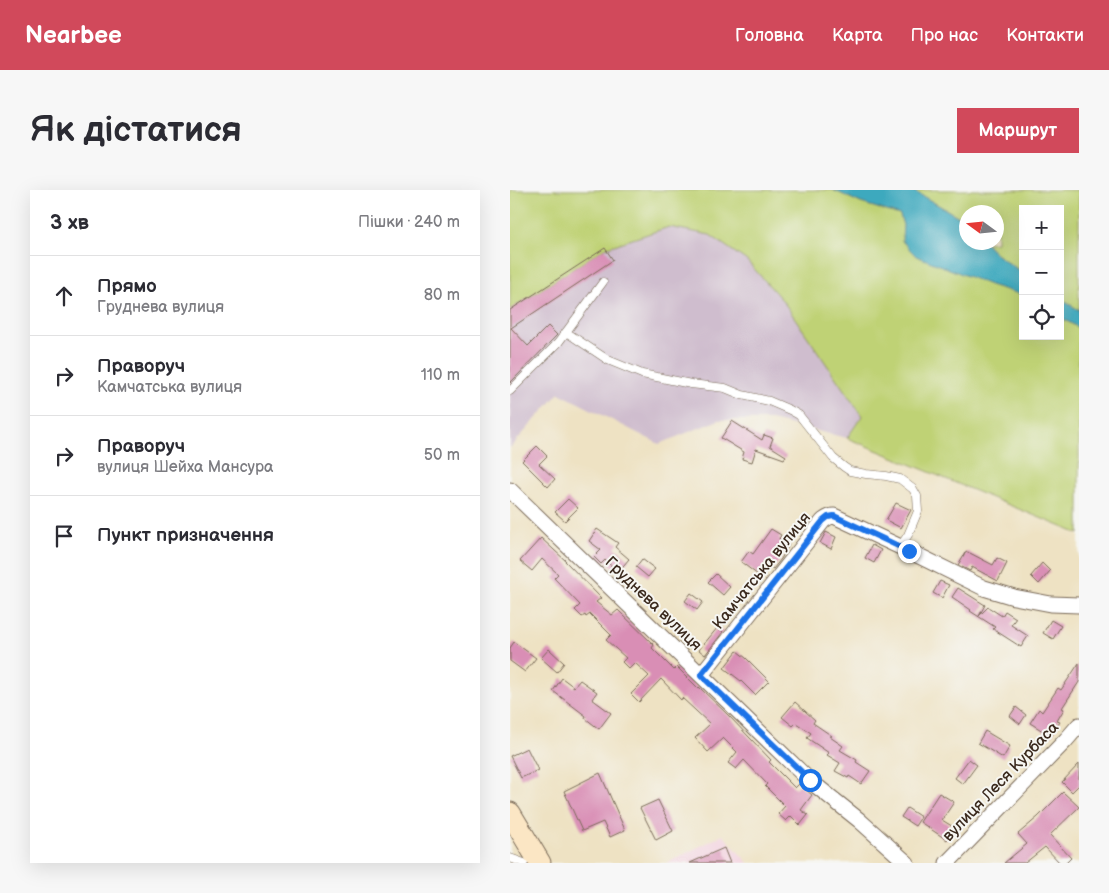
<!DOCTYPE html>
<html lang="uk">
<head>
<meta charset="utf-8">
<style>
	body { margin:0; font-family:"Balsamiq Sans",sans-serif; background:#f7f7f7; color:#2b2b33 }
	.controls { position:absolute; right:15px; top:15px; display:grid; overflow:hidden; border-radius:0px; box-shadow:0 5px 20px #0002 }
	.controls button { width:45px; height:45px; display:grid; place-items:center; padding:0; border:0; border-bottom:1px solid #e1e1e2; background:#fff; color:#2b2b33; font:25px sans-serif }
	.compass { position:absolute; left:449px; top:15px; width:45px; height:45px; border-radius:50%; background:#fff; box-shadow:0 5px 20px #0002; rotate:285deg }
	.stop { position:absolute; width:15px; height:15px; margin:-11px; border:4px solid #1a73e8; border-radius:50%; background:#fff }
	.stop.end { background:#1a73e8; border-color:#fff; box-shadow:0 1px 5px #0008 }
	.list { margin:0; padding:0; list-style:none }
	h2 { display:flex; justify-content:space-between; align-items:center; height:65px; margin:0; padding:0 20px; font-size:21px }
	h2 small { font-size:16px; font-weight:400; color:#7c7c81 }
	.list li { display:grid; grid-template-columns:32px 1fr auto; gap:15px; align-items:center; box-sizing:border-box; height:80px; padding:0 20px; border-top:1px solid #e1e1e2 }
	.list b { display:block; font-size:19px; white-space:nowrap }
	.list p { margin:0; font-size:16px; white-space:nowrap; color:#7c7c81 }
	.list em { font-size:16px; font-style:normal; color:#7c7c81 }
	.icon { flex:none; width:28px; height:28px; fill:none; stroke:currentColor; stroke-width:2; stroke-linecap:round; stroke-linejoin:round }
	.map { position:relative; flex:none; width:569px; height:673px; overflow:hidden; border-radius:0px }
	header { display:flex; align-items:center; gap:30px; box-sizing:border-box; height:70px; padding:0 25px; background:#d1495b; color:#fff }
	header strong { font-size:24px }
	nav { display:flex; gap:28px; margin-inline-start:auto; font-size:18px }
	.intro { display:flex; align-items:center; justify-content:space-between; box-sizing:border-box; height:120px; padding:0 30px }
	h1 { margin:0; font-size:35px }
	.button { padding:12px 22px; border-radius:0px; background:#d1495b; color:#fff; font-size:18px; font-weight:700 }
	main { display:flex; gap:30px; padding:0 30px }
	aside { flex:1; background:#fff; border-radius:0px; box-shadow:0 5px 20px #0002 }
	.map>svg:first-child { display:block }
	.built { fill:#f3cfde }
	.industrial { fill:#cfbdce }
	.green { fill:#bfd275; stroke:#7d7e4a }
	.water { fill:#3ea9be; stroke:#3c6a6e }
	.building { fill:#d98eb5 }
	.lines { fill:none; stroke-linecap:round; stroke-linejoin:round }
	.lane-casing { stroke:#7a6a58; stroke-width:9 }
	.street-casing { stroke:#7a6a58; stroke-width:17 }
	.secondary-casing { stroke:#7a6a58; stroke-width:23 }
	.lane { stroke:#fff; stroke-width:8 }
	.street { stroke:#fff; stroke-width:15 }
	.secondary { stroke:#fbe6c4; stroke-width:21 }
	.route { stroke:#1a73e8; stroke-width:6 }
	.labels { text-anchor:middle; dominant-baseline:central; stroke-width:4; stroke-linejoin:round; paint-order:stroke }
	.street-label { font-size:16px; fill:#3b2a1e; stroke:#f6f6f2 }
</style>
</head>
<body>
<header>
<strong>Nearbee</strong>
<nav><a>Головна</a><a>Карта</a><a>Про нас</a><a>Контакти</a></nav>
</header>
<div class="intro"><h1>Як дістатися</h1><a class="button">Маршрут</a></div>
<main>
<aside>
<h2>3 хв<small>Пішки · 240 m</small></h2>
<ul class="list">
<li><svg class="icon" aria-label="ahead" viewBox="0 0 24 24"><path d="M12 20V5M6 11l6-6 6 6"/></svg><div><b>Прямо</b><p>Груднева вулиця</p></div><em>80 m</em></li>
<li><svg class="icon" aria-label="right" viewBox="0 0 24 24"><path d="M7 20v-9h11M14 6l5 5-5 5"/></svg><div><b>Праворуч</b><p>Камчатська вулиця</p></div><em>110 m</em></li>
<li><svg class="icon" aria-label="right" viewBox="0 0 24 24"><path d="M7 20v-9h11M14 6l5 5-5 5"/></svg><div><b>Праворуч</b><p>вулиця Шейха Мансура</p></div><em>50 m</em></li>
<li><svg class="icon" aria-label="arrive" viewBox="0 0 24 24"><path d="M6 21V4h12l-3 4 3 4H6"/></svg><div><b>Пункт призначення</b></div></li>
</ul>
</aside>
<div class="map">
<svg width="569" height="673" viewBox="0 0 569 673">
	<rect width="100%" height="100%" fill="#f6f6f2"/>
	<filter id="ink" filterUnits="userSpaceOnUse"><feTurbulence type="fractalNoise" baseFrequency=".02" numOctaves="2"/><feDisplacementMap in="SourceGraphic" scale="10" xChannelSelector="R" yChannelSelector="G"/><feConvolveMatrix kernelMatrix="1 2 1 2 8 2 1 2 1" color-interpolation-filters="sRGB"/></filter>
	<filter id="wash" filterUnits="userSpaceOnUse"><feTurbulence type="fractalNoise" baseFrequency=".0096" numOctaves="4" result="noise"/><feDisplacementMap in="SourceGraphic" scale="20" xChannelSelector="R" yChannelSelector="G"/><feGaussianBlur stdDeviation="1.12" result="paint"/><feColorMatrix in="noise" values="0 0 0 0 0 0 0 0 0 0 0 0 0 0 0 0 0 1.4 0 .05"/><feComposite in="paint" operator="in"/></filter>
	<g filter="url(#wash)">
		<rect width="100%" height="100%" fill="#eee2c3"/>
		<path class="built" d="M213,645L238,673H156Z"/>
		<path class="industrial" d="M159,37L200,45L237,71L273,111L352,226L337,248L261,230H209L149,254L49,203L0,258V120L95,58Z"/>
		<path class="green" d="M0,0H323L351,13L390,25L393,35V51L480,95L513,105V146H550V127L569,138V344L337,248L352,226L273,111L237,71L200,45L159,37L95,58L0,120Z
			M402,0H569V120L550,109V19H513V83L487,65L476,53L487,52V22H457L456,31Z"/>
		<path class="water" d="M323,0H402L456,31L457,52L476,53L487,65L513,83V105L480,95L406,66L392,51L393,35L390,25L351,13Z
			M550,109L569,120V138L550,127Z"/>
		<g id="blocks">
			<path class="building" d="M95,58L103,70L1,138L18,156L38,136L47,145L0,193V120Z
				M222,231L252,250L254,245L263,248L260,256L276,266L274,269L246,259L242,272L232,269L234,262L211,248Z
				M27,256L37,266L29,274L45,289L38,297L12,271Z
				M58,309L68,318L55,331L45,322Z
				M386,313L401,320L391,338L376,330Z
				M87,339L108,353L105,357L119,369L108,382L95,370L91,374L84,367L91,360L79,351Z
				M261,339L271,345L269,349L279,355L271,369L263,379L256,374L248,385L231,372L239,361L243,364Z
				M316,342L326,347L321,359L310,353Z
				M31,348L56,371H55L91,408L86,412L102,425L108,420L144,455L142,458L164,480L167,477L188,498L189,497L219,526L261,570L259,572L285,598L289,594L302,605L291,620L298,625L290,635L281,626L276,631L268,624L275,616L255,596L257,594L234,570L226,579L218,573L227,562L213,548L198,562L185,548L200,534L172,508L171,510L151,489L129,512L121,504L139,486L125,473L119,479L112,472L116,468L96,450L101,445L80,424L76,427L75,425L72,427L65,420L70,415L44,388L48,384L32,369L22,381L10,371Z
				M362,355L371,360L364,373L355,368Z
				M456,361L483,375L487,368L497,373L488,391L462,377L460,381L448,375Z
				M132,369L145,379L138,387L126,377Z
				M532,373L540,381L529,394L521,386Z
				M206,384L220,397L213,405L198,392Z
				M430,391L439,395L432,408L423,403Z
				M448,398L475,415L469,426L478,417L492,426L495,421L506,428L501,435L518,446L511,457L483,439L485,437L460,421L461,420L442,407Z
				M181,403L193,412L187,420L175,411Z
				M541,430L551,436L543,449L533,443Z
				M208,437L213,442L195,465L189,460Z
				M4,452L26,468L15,482L0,471V458Z
				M39,459L54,473L47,482L31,468Z
				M227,461L236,468L259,491L245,505L231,491L214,478Z
				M569,473V492L552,518L554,519L547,531L550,532L541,546L520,533L529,519L532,522L548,498L551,500Z
				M52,488L64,497L70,490L87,502L82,509L101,523L89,539L75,528L76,526L43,501Z
				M285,512L305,530L303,533L322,546L320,547L333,556L330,560L347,570L346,572L360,581L351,594L339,586L338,588L325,581L330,573L317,565L319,563L297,548L301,543L286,533L283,536L272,527Z
				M506,517L516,525L510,534L500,526Z
				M475,541L500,556L493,568L468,553Z
				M17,558L28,580L11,588L0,566Z
				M459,569L467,575L453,594L445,588Z
				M569,574V595L562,602L552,592Z
				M90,583L115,640L100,647L93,632L72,641L54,601Z
				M553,602L569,617L540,645L561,668L556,673H550L535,657L515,673H494L517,654L508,644L528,627Z
				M429,603L444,612L432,630L445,638L437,650L410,632Z
				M148,610L163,641L146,650L130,618Z
				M397,618L411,627L405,636L391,627Z
				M214,658L220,673H180Z"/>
		</g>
	</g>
	<g filter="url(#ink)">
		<use href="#blocks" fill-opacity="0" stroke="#7a6a58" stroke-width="1"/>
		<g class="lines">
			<defs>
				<path id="lane" d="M56,142L98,170L132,184L181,194L215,198L232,205L259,211L280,220L289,225L323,268L334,277L340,281L356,284L376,286L390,289L403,299L407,306L408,321L398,345L390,357
					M0,201L48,153L93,92
					M0,668L14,673"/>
				<path id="street" d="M0,300L299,590L349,630L397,673
					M191,485L313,331C317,328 319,326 324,326L399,361L474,398L504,407L541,414L569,415
					M437,673L556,550L569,535"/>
				<path id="secondary" d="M0,623L30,673"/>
			</defs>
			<use href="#lane" class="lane-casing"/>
			<use href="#street" class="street-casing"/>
			<use href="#secondary" class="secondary-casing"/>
			<use href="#lane" class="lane"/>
			<use href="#street" class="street"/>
			<use href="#secondary" class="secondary"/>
		</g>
	</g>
	<g class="lines" filter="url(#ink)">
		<path class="route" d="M300,590L191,485L313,331L318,327L324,326L399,361"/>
	</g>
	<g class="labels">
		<g class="street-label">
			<text transform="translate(252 381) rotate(-51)">Камчатська вулиця</text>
			<text transform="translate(143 414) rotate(44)">Груднева вулиця</text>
			<text transform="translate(491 592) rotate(-46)">вулиця Леся Курбаса</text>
		</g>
	</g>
</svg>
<div class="controls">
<button>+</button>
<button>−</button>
<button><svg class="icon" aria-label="locate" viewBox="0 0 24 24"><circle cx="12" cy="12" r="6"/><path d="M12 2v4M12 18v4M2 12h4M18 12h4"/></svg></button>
</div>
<svg class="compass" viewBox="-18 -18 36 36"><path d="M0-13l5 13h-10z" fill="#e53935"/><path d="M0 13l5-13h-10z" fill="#7c7c81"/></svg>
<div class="stop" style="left:300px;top:590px"></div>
<div class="stop end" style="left:399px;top:361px"></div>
</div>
</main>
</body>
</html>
